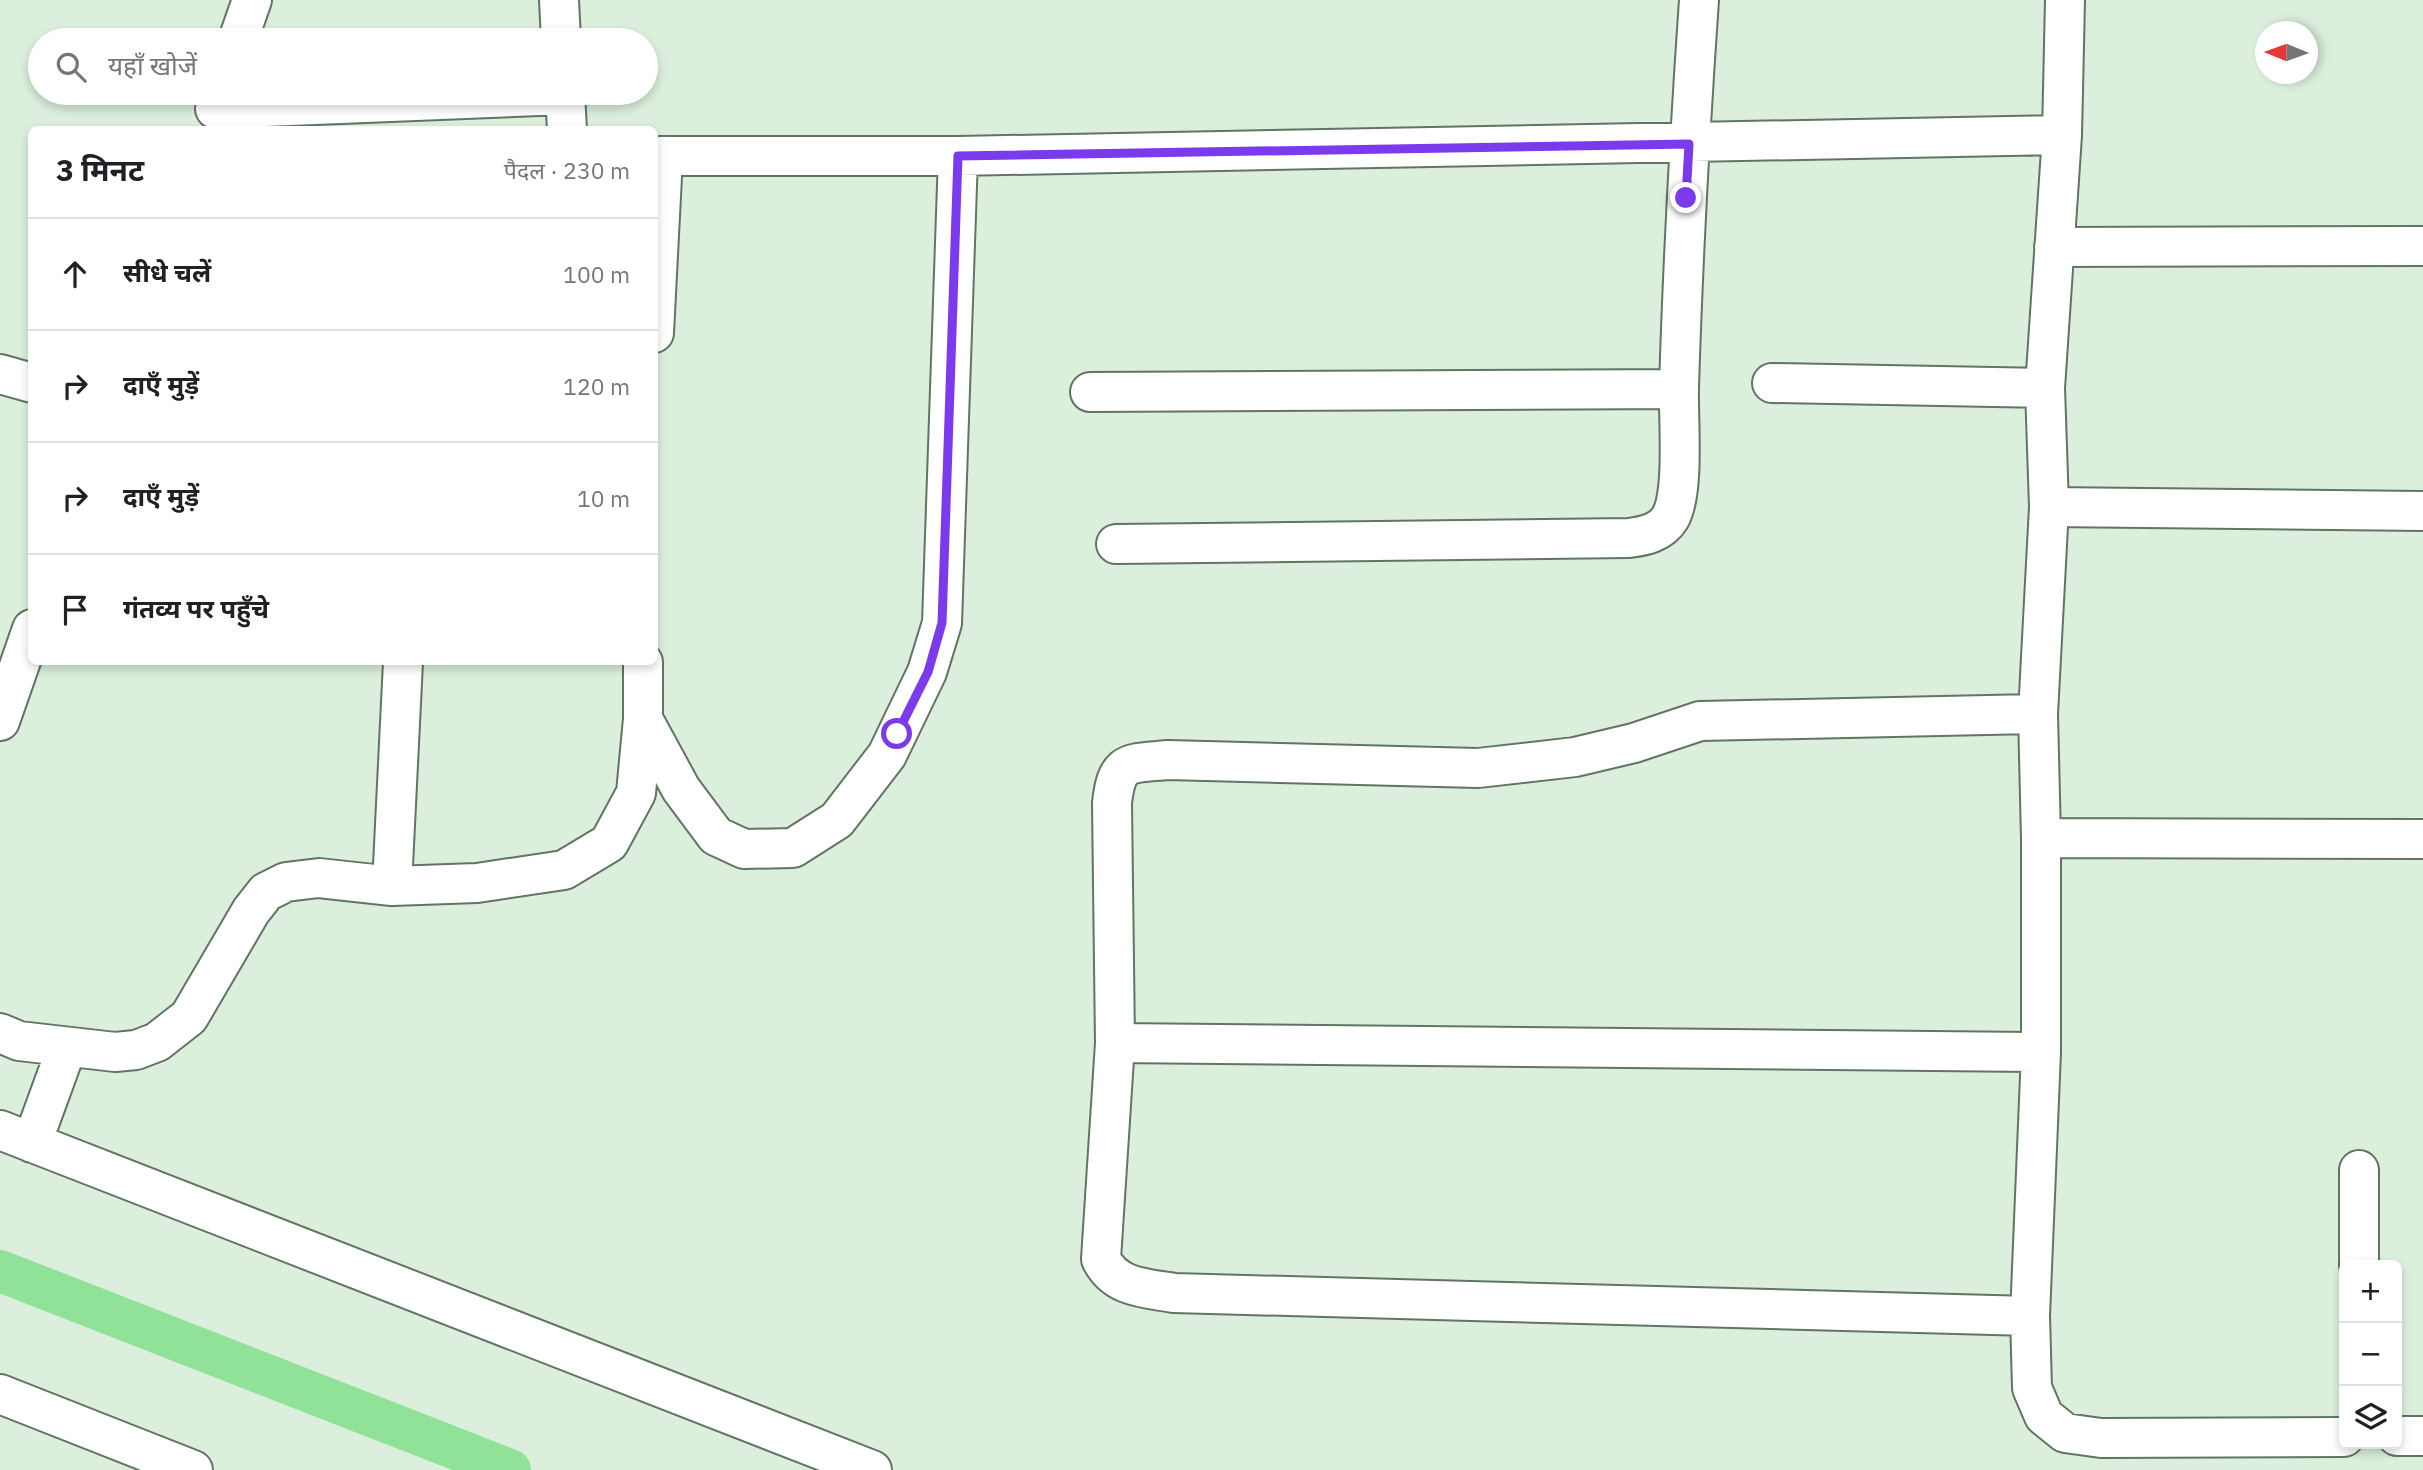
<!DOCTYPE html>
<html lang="hi">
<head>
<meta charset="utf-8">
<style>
	body { margin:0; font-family:"IBM Plex Sans","Noto Sans Devanagari",sans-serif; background:#f6f6f6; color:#202124 }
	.controls { position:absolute; right:21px; bottom:21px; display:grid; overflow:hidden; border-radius:10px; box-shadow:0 4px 10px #0003 }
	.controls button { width:63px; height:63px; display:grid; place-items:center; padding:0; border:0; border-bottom:2px solid #e0e0e0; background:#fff; color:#202124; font:35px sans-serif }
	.compass { position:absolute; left:2255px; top:21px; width:63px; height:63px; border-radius:50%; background:#fff; box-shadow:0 4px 10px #0003; rotate:271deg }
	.stop { position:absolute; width:21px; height:21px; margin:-16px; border:5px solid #7c3aed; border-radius:50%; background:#fff }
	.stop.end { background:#7c3aed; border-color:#fff; box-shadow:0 2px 7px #0008 }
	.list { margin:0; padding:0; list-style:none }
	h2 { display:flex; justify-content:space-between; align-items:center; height:91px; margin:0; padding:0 28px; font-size:30px }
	h2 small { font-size:23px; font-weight:400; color:#757577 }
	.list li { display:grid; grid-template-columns:46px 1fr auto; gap:21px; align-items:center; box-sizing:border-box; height:112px; padding:0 28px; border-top:2px solid #e0e0e0 }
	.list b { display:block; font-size:26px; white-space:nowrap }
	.list em { font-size:23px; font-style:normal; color:#757577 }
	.icon { flex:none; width:38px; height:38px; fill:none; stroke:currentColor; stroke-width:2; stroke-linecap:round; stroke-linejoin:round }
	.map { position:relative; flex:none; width:2423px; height:1470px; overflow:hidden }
	.search { position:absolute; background:#fff; box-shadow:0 4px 10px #0003; left:28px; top:28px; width:630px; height:77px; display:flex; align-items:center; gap:18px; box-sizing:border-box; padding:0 24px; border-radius:38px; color:#757577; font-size:26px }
	.panel { position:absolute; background:#fff; box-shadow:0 4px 10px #0003; left:28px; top:126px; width:630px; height:539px; border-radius:10px }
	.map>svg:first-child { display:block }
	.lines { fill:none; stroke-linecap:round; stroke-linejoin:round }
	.canal { stroke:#91e299; stroke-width:42 }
	.minor-casing { stroke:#627463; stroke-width:42 }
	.minor { stroke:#fff; stroke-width:38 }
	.route { stroke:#7c3aed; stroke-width:9 }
</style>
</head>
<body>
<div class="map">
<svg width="2423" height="1470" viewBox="0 0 2423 1470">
	<rect width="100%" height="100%" fill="#dbefdc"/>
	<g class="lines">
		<path class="canal" d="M0,1271L510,1470"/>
		<defs>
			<path id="minor" d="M559,0L561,40
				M2065,0L2062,135L2045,388L2049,507L2038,714L2041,838V1052L2030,1316L2032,1388L2044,1416L2065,1433L2101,1438L2344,1437
				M238,40L252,0
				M565,93L567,130
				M215,109L565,95
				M654,156H958L2062,135
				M2054,247L2423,246
				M654,333L663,157
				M0,374L32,383
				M1772,383L2045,388
				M1090,392L1679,389
				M2049,507L2423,511
				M1116,544L1629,538C1644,536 1661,533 1670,518C1685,493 1678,418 1679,387C1683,258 1690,129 1699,0
				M643,719L681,789L716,836L744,849L793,848L837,820L887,755L927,672L942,623L958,156
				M0,721L32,629
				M2041,838L2423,839
				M392,886L403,662
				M0,1033L19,1041L115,1052L136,1050L157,1042L189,1017L251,911L266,892L286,882L319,878L392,886L477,883L564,870L609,843L636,793L643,719V662
				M1115,1043L2041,1052
				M0,1130L872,1470
				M32,1143L67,1047
				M2359,1170V1265
				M2030,1316L1174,1293C1145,1288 1115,1288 1101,1259L1115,1043L1112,803C1117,759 1128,764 1168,760L1478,768L1575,757L1634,743L1700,721L2038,714
				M0,1394L193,1470
				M2397,1436H2423"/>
		</defs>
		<use href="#minor" class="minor-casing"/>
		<use href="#minor" class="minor"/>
	</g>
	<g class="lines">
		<path class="route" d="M897,734L928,672L942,623L958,156L1689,144L1686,198"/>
	</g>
</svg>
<div class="controls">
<button>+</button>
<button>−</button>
<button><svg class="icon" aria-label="layers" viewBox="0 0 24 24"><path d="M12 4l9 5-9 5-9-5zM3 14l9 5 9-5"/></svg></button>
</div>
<svg class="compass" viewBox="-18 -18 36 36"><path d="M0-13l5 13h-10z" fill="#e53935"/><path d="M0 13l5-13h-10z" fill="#757577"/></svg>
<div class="stop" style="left:897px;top:734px"></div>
<div class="stop end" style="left:1686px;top:198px"></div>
<div class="search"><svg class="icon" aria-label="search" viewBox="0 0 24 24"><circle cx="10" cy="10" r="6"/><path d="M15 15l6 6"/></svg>यहाँ खोजें</div>
<section class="panel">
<h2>3 मिनट<small>पैदल · 230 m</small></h2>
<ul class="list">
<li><svg class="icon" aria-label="ahead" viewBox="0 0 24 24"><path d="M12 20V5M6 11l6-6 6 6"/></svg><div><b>सीधे चलें</b></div><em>100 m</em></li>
<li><svg class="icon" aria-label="right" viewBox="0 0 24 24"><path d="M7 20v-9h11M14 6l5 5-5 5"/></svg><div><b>दाएँ मुड़ें</b></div><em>120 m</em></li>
<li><svg class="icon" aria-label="right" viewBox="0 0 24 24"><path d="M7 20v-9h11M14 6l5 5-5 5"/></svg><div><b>दाएँ मुड़ें</b></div><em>10 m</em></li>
<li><svg class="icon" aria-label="arrive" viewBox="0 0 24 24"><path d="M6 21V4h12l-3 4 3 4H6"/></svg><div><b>गंतव्य पर पहुँचे</b></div></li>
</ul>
</section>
</div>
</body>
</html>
